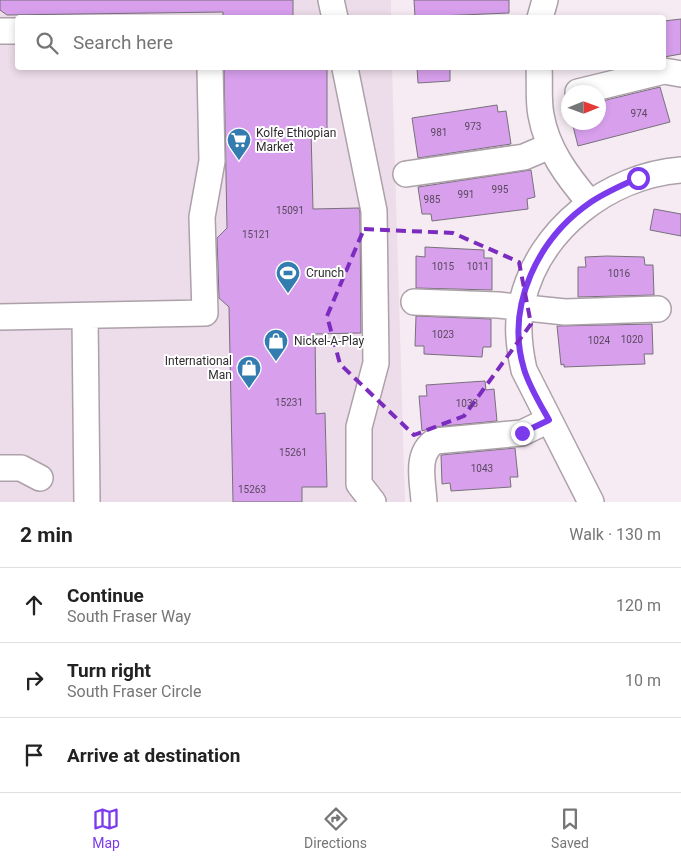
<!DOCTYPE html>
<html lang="en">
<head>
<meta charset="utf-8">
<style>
	body { margin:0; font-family:Roboto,sans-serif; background:#f2f2f2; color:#222 }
	.compass { position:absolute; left:561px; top:85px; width:45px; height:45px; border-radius:50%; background:#fff; box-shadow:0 2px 8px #0003; rotate:89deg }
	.stop { position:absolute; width:15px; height:15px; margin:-11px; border:4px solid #7c3aed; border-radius:50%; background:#fff }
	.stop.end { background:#7c3aed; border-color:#fff; box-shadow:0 1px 5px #0008 }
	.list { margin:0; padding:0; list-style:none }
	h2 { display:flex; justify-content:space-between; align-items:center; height:65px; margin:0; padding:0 20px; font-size:21px }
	h2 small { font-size:16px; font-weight:400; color:#767676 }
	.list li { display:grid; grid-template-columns:32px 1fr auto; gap:15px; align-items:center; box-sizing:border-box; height:75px; padding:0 20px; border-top:1px solid #e0e0e0 }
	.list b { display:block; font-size:19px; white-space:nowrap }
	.list p { margin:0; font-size:16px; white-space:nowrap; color:#767676 }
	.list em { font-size:16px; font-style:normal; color:#767676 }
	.icon { flex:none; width:28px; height:28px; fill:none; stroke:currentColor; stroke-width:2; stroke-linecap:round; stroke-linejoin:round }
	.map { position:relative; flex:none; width:681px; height:502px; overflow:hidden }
	.search { position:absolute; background:#fff; box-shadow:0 2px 8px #0003; left:15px; right:15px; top:15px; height:55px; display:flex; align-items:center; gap:12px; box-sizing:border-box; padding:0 18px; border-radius:5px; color:#767676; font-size:19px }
	.sheet { height:290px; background:#fff }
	nav { display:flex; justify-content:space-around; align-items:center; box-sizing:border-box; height:70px; border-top:1px solid #e0e0e0; background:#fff; font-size:14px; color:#767676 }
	nav a { display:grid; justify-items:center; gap:2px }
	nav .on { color:#7c3aed }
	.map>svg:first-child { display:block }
	.built { fill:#eddce9 }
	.building { fill:#d79fec; stroke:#77717a }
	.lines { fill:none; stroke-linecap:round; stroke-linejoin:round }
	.minor-casing { stroke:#aca1a9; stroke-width:28 }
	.minor { stroke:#fff; stroke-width:25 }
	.route { stroke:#7c3aed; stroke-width:6 }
	.marked { fill:none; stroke:#7b2cbf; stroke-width:4; stroke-dasharray:10 6; stroke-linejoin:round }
	.labels { text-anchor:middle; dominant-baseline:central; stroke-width:4; stroke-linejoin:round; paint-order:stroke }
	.number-label { font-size:10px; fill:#5a495e }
	.poi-label { font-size:12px; fill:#302c2f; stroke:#fff; text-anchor:start }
</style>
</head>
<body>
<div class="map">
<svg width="681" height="502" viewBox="0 0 681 502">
	<rect width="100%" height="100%" fill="#f6ebf3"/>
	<path class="built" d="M0,0H391V18H18V68H392L405,502H0Z"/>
	<path class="building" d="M0,0H293V18H223V12L7,15L0,10Z
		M414,0H509V13L415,17Z
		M681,19V54L664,57V21Z
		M224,68H327V131H311L313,209L359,208L360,213L361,333L315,334L316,414L325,413L327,487H302V502H233L229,307L219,298L217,238L227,228Z
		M417,68H450V81L418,83Z
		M660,87L670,122L578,146L572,122H598V102Z
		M497,105L498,112L506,111L511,144L418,158L412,118Z
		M531,170L535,197L527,199L528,209L432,221L431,214H422L418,187Z
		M654,209L681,214V236L650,230Z
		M425,247L484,250V258H492V290L416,288V256L425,257Z
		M607,256L644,257L645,265H653L654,295L578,297V267H586L585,257Z
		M416,316L491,319V347H483L482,357L424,354V346H415Z
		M652,324L653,354H644L645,364L564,367V364L561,365L557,326Z
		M485,381L486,390L494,389L497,421L434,427L422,431L419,396H427L426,385Z
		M515,448L518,477H510L511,487L451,491L450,483L442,484L441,455Z"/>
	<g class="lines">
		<defs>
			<path id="minor" d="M331,0L335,18
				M540,18L545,0
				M0,31H18
				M345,68L374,211L376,363L359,427V484L373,502
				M539,68C540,83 538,100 541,115C547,150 568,177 590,203
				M578,92L664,71L681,74
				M406,174L524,157L550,146
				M414,302L498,305L565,312L658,309
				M85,316L87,502
				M0,317L205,313L202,217L212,161L210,68
				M0,468H21L40,478
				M424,502C423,481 415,454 435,441L522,433L549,420
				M591,502L524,370C519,347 516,324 522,302C539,229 608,176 681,170"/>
		</defs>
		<use href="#minor" class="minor-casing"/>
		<use href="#minor" class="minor"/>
	</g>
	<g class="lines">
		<path class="route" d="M522,433L549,420C540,404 529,386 524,369C505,306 538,238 591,202C606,192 622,185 638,178"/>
	</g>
	<path class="marked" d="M364,229L453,233L519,262L531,324L464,416L414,435L340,364L327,316Z"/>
	<defs>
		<symbol id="supermarket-pin" viewBox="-11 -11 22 30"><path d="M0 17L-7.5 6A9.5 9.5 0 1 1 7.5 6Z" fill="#327caf" stroke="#fff"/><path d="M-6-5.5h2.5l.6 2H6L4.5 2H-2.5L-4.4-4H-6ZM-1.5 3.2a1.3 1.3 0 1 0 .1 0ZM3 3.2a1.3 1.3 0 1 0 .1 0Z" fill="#fff"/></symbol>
		<symbol id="stadium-pin" viewBox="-11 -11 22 30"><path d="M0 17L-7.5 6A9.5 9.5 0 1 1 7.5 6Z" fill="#327caf" stroke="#fff"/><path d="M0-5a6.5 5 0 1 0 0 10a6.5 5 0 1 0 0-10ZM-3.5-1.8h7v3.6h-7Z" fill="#fff"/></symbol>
		<symbol id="shop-pin" viewBox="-11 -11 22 30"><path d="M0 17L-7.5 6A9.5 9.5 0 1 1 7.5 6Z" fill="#327caf" stroke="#fff"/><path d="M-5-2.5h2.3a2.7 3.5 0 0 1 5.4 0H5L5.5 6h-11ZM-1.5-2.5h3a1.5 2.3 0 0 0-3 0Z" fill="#fff"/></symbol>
	</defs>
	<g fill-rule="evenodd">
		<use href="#supermarket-pin" x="225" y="126" width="28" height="38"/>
		<use href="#stadium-pin" x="274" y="259" width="28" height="38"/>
		<use href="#shop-pin" x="262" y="327" width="28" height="38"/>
		<use href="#shop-pin" x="235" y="354" width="28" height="38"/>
	</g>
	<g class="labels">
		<g class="number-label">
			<text x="639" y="113">974</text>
			<text x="473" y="126">973</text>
			<text x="439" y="132">981</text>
			<text x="500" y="189">995</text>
			<text x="466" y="194">991</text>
			<text x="432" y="199">985</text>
			<text x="290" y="210">15091</text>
			<text x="256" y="234">15121</text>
			<text x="443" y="266">1015</text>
			<text x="478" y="266">1011</text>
			<text x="619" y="273">1016</text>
			<text x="443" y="334">1023</text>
			<text x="632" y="339">1020</text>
			<text x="599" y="340">1024</text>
			<text x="289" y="402">15231</text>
			<text x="467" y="403">1033</text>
			<text x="293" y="452">15261</text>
			<text x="482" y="468">1043</text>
			<text x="252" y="489">15263</text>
		</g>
		<g class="poi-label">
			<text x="256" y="133">Kolfe Ethiopian<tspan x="256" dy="14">Market</tspan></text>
			<text x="306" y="273">Crunch</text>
			<text x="294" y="341">Nickel-A-Play</text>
			<text x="232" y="361" text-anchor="end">International<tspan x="232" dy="14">Man</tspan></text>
		</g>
	</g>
</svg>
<svg class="compass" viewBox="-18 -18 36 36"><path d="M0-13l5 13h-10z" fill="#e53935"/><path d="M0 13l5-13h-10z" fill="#767676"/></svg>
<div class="stop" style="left:638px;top:178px"></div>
<div class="stop end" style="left:522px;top:433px"></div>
<div class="search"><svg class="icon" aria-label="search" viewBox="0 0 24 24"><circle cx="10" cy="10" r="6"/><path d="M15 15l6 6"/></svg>Search here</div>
</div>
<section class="sheet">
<h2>2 min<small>Walk · 130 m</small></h2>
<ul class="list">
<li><svg class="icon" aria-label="ahead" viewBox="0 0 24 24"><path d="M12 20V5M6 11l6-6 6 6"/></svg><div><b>Continue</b><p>South Fraser Way</p></div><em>120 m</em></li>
<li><svg class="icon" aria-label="right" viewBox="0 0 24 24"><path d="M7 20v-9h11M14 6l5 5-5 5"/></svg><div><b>Turn right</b><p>South Fraser Circle</p></div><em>10 m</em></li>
<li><svg class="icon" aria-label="arrive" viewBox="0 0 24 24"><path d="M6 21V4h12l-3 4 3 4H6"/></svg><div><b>Arrive at destination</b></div></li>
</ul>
</section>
<nav>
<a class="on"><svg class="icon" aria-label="map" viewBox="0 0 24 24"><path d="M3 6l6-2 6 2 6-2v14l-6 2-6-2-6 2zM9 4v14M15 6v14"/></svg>Map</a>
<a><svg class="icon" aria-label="directions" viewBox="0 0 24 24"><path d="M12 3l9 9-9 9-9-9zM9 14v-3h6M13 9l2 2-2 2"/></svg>Directions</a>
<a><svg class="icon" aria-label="saved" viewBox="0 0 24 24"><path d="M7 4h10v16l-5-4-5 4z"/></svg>Saved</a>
</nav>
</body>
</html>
